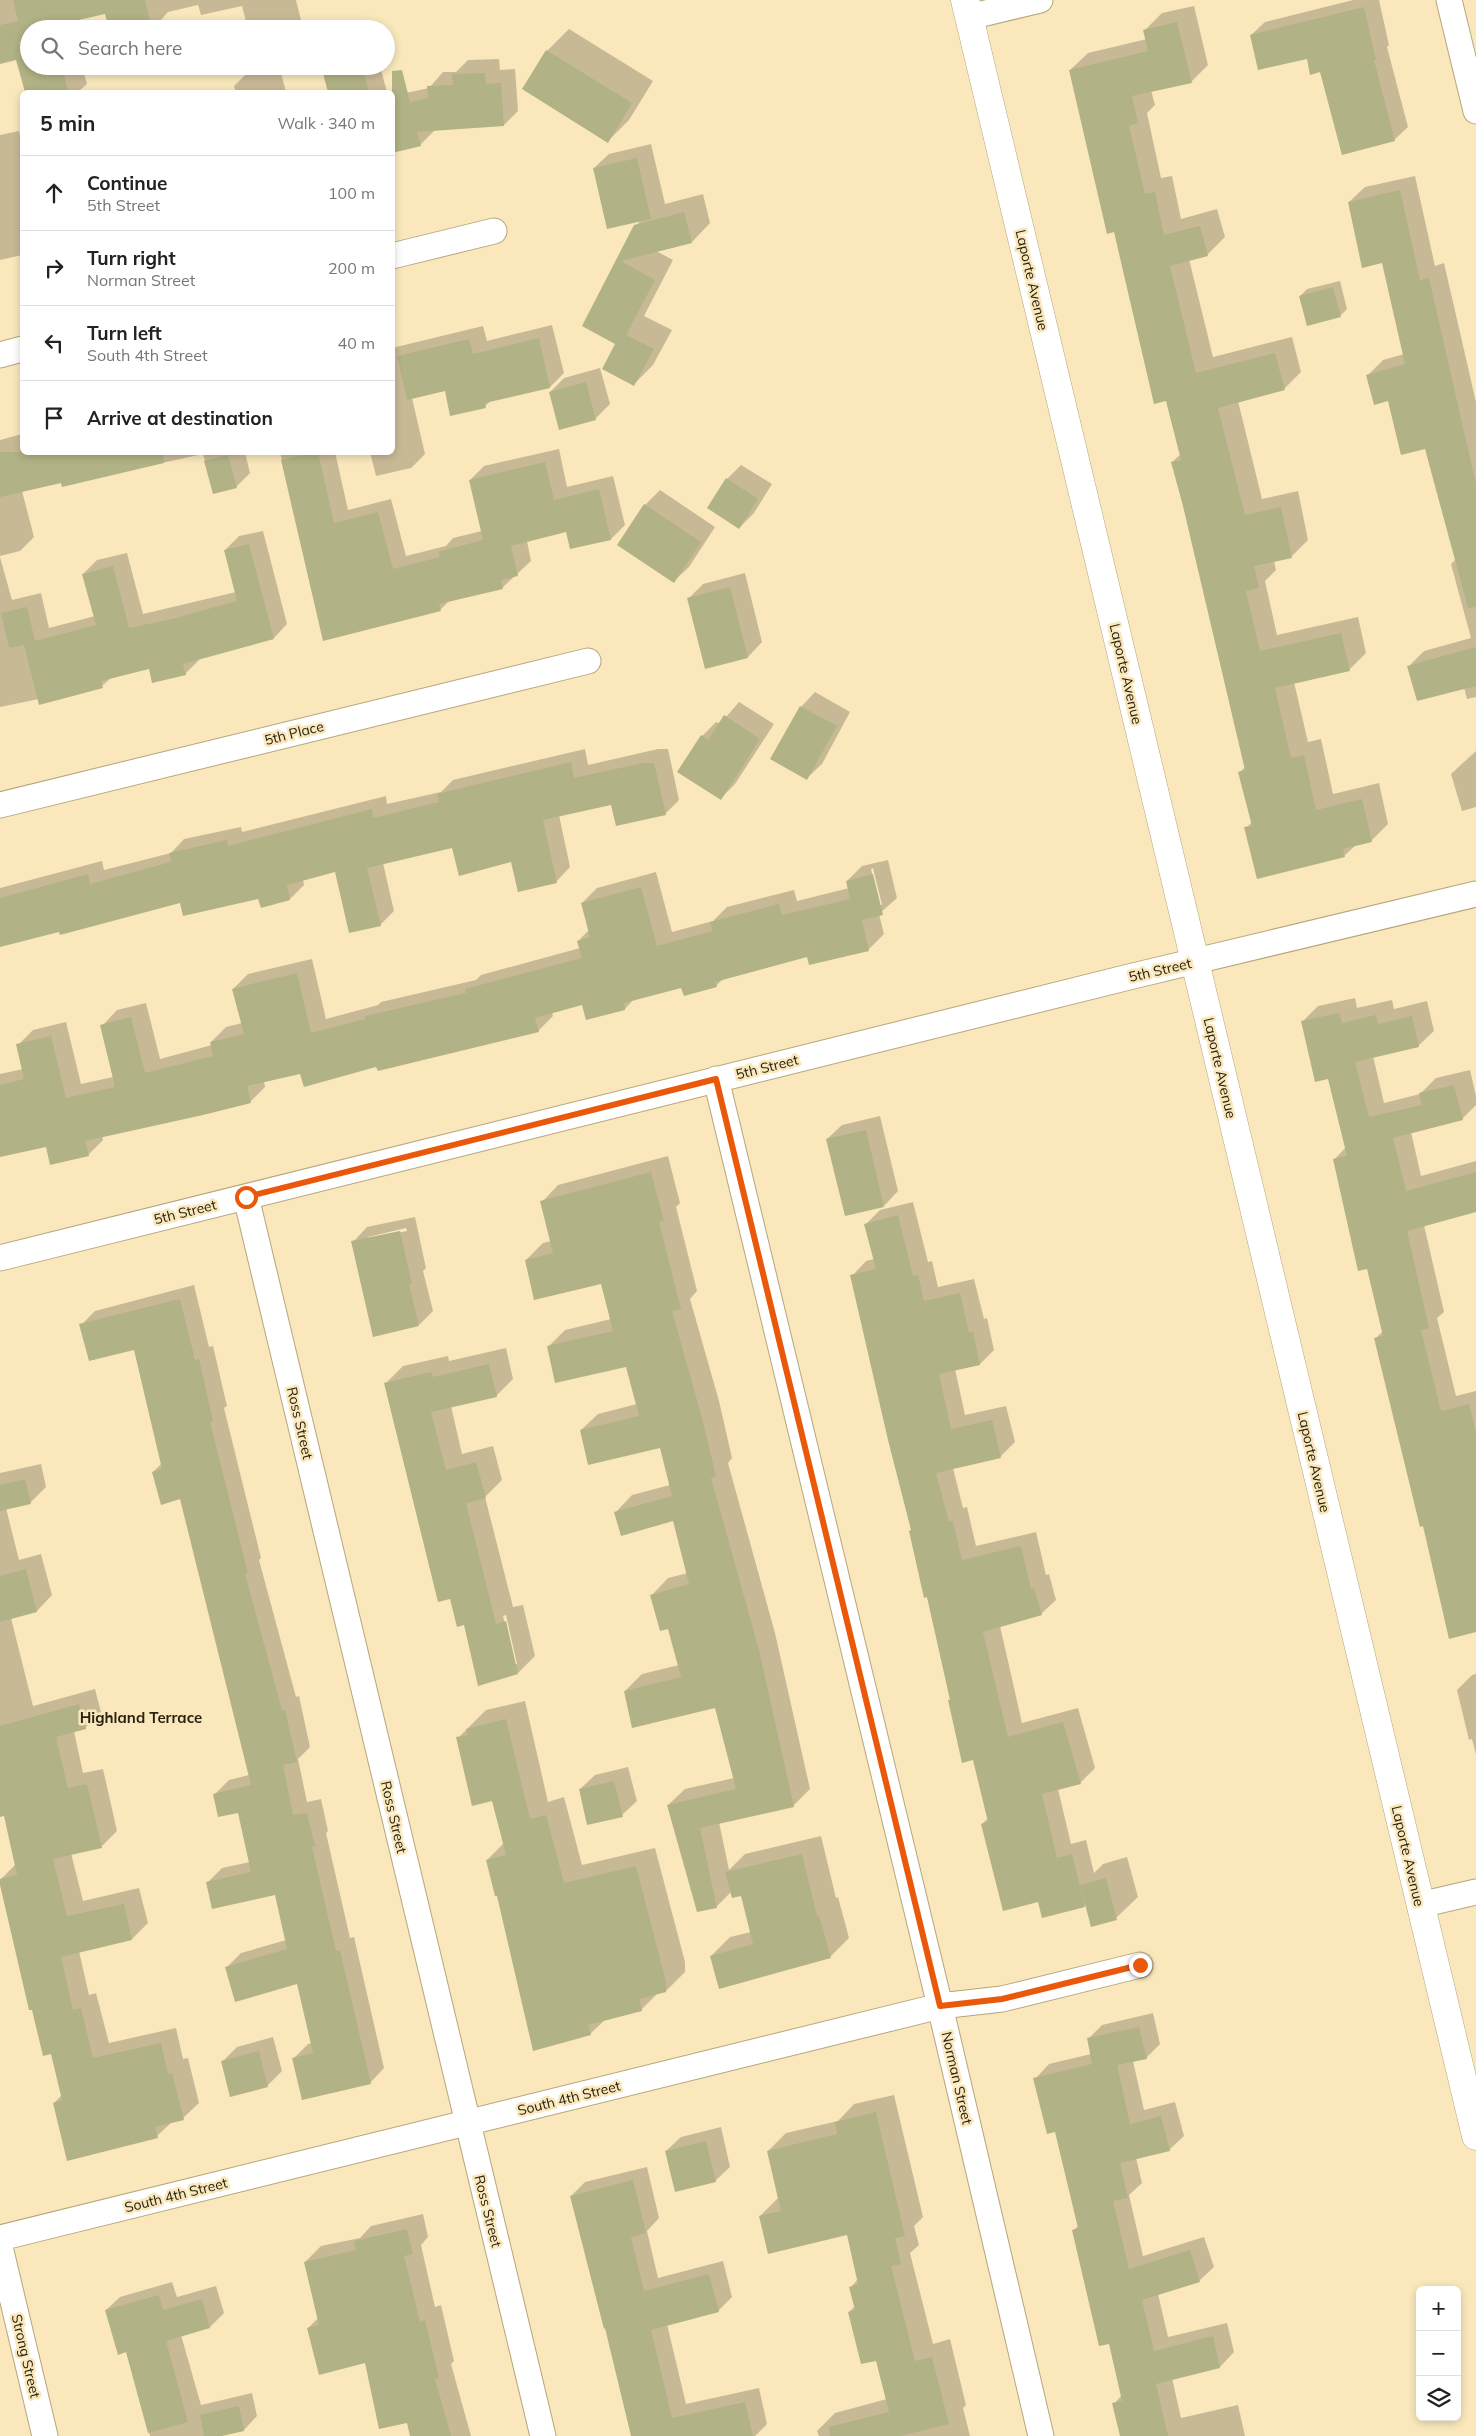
<!DOCTYPE html>
<html lang="en">
<head>
<meta charset="utf-8">
<style>
	body { margin:0; font-family:Mulish,sans-serif; background:#f2f2f2; color:#222 }
	.controls { position:absolute; right:15px; bottom:15px; display:grid; overflow:hidden; border-radius:8px; box-shadow:0 2px 8px #0003 }
	.controls button { width:45px; height:45px; display:grid; place-items:center; padding:0; border:0; border-bottom:1px solid #e0e0e0; background:#fff; color:#222; font:25px sans-serif }
	.stop { position:absolute; width:15px; height:15px; margin:-11px; border:4px solid #ea580c; border-radius:50%; background:#fff }
	.stop.end { background:#ea580c; border-color:#fff; box-shadow:0 1px 5px #0008 }
	.list { margin:0; padding:0; list-style:none }
	h2 { display:flex; justify-content:space-between; align-items:center; height:65px; margin:0; padding:0 20px; font-size:21px }
	h2 small { font-size:16px; font-weight:400; color:#767676 }
	.list li { display:grid; grid-template-columns:32px 1fr auto; gap:15px; align-items:center; box-sizing:border-box; height:75px; padding:0 20px; border-top:1px solid #e0e0e0 }
	.list b { display:block; font-size:19px; white-space:nowrap }
	.list p { margin:0; font-size:16px; white-space:nowrap; color:#767676 }
	.list em { font-size:16px; font-style:normal; color:#767676 }
	.icon { flex:none; width:28px; height:28px; fill:none; stroke:currentColor; stroke-width:2; stroke-linecap:round; stroke-linejoin:round }
	.map { position:relative; flex:none; width:1476px; height:2436px; overflow:hidden }
	.search { position:absolute; background:#fff; box-shadow:0 2px 8px #0003; left:20px; top:20px; width:375px; height:55px; display:flex; align-items:center; gap:12px; box-sizing:border-box; padding:0 18px; border-radius:28px; color:#767676; font-size:19px }
	.panel { position:absolute; background:#fff; box-shadow:0 2px 8px #0003; left:20px; top:90px; width:375px; height:365px; border-radius:8px }
	.map>svg:first-child { display:block }
	.shadow { fill:#0003; fill-rule:evenodd }
	.building { fill:#b1b285 }
	.lines { fill:none; stroke-linecap:round; stroke-linejoin:round }
	.minor-casing { stroke:#b7a57b; stroke-width:27 }
	.tertiary-casing { stroke:#b7a57b; stroke-width:29 }
	.minor { stroke:#fff; stroke-width:25 }
	.tertiary { stroke:#fff; stroke-width:28 }
	.route { stroke:#ea580c; stroke-width:6 }
	.labels { text-anchor:middle; dominant-baseline:central; stroke-width:5; stroke-linejoin:round; paint-order:stroke }
	.street-label { font-size:14px; fill:#282211; stroke:#fae8bc }
	.neighbourhood-label { font-size:15px; font-weight:bold; fill:#282211; stroke:#fae8bc }
</style>
</head>
<body>
<div class="map">
<svg width="1476" height="2436" viewBox="0 0 1476 2436">
	<rect width="100%" height="100%" fill="#fae8bc"/>
	<path class="shadow" d="M0,0H296L302,24L297,29H248L242,6L201,15L198,5L168,12L153,29H110L106,12L71,21L73,29H29V66H82L87,84L78,92H26L17,58L0,63Z
		M1353,0H1379L1389,45L1387,47L1408,127L1394,140L1308,58L1251,35L1265,22Z
		M1194,6L1208,65L1191,82L1151,90L1155,105L1147,113L1161,178L1172,176L1181,219L1217,209L1225,237L1208,254L1189,259L1213,357L1292,337L1301,372L1284,389L1238,401L1262,499L1298,491L1308,540L1291,557L1274,561L1276,570L1265,581L1277,635L1358,617L1366,653L1349,670L1294,682L1308,742L1321,739L1333,794L1379,783L1388,824L1371,841L1356,845L1344,856L1246,828L1252,822L1240,772L1246,766L1185,506L1172,462L1181,454L1167,399L1115,231L1070,70L1088,53L1147,39L1145,30L1162,13Z
		M569,29L653,81L629,120L607,142L523,89L547,51Z
		M499,59L500,70L515,69L518,111L504,125L435,130L420,145L392,96L429,88L443,72H456L468,60Z
		M270,66H279L286,92H236L234,86L248,72Z
		M322,66H380L387,92H329Z
		M19,131L22,146V255L0,260V135Z
		M651,144L665,204L703,194L710,223L692,242L656,251L673,260L644,316L672,330L653,365L634,384L617,343L583,325L636,226L641,220L594,168L609,154Z
		M1415,176L1435,266L1444,263L1476,402V697L1467,699L1464,687L1409,666L1424,651L1471,638L1451,564L1456,559L1426,448L1368,375L1383,360L1404,354L1383,262L1349,202L1365,187Z
		M1340,281L1347,309L1340,316L1300,296L1307,289Z
		M552,325L564,373L550,387L492,400L485,406L446,390L412,398L425,454L411,468L376,476L370,452H392V348L483,326L487,341Z
		M600,368L610,404L595,419L550,392L564,378Z
		M22,434V452H245L250,473L236,487L214,493L203,454L62,485V481L22,491L34,537L20,551L0,556V440Z
		M559,449L567,487L613,476L625,525L611,539L571,548L567,531L527,541L531,561L502,588L450,600L440,610L324,640L280,452H335L348,510L391,499L406,556L446,546L453,538L482,531L470,480L484,466Z
		M741,465L772,484L754,513L739,528L727,479Z
		M660,490L715,527L689,567L674,581L619,545L645,505Z
		M263,531L287,624L274,638L199,658V660L185,674L150,668L111,678L102,686L0,707V557L12,600L41,593L49,628L95,616L83,574L97,560L127,553L143,614L236,592L225,550L239,536Z
		M745,573L762,642L748,657L706,667L688,599L703,584Z
		M815,692L850,712L822,764L807,778L801,707Z
		M739,702L774,724L735,784L721,798L702,736L716,722L720,724Z
		M585,749L588,765L658,749H668L679,800L665,814L612,804L559,815L570,867L556,882L512,860L452,847L383,863L394,911L380,925L336,871L303,880L304,885L290,899L259,898L181,901L0,945V888L102,861L104,870L171,853L184,839L241,827L242,832L386,796L387,804L441,792L453,780Z
		M1476,751V807L1462,811L1451,774Z
		M888,860L897,898L879,914L884,934L869,949L808,956L724,978L716,986H682L634,999L625,1009L583,1004L552,1012L553,1016L538,1031L377,1065L301,1072L264,1081L265,1087L250,1102L102,1136L103,1140L88,1155L47,1146L0,1156V1074L23,1069L18,1045L33,1030L66,1022L81,1084L113,1077L102,1026L117,1010L146,1003L160,1059L212,1045L211,1042L226,1027L242,1023L233,989L248,974L312,959L326,1019L378,1005L381,1002L476,980L481,975L580,948L578,941L589,930L582,903L597,888L656,872L672,932L713,921L727,907L794,890L797,901L849,888L847,881L862,866ZM873,868L882,905H879L871,869Z
		M1355,998L1357,1008L1392,1000L1394,1009L1427,1001L1434,1031L1418,1046L1373,1056L1384,1103L1420,1094L1436,1078L1470,1070L1476,1096V1105L1462,1119L1411,1132L1421,1176L1476,1161V1211L1424,1225L1444,1312L1437,1318L1456,1396L1476,1391V1631L1424,1525L1375,1339L1383,1331L1368,1267L1334,1160L1346,1147L1329,1077L1302,1022L1318,1006Z
		M880,1116L898,1191L884,1206L827,1139L842,1125Z
		M668,1156L680,1203L676,1207L697,1291L690,1299L719,1401L732,1458L728,1463L775,1633L810,1789L793,1806L719,1822L729,1870L745,1854L821,1836L836,1898L838,1897L849,1938L830,1957L711,1956L730,1937L751,1932L742,1895L731,1892L716,1907L668,1805L685,1789L734,1778L716,1707L625,1691L642,1674L679,1665L669,1627L652,1595L668,1578L688,1573L674,1520L616,1512L632,1495L670,1485L661,1447L581,1430L598,1414L637,1404L627,1365L548,1347L565,1330L611,1319L602,1283L526,1260L543,1243L551,1241L542,1202L558,1185Z
		M913,1202L928,1262L932,1261L938,1287L974,1279L984,1319L987,1318L994,1350L980,1364L955,1369L965,1415L1006,1406L1015,1442L1000,1457L953,1468L963,1508L967,1507L976,1546L1036,1532L1046,1575L1049,1574L1056,1600L1041,1614L1000,1626L1022,1723L1078,1708L1095,1768L1080,1783L1058,1789L1071,1844L1086,1840L1094,1873L1103,1864L1127,1857L1138,1897L1116,1918L1086,1904L1084,1906L982,1824L988,1818L974,1759L951,1699L852,1276L866,1261L874,1259L866,1224L880,1210Z
		M415,1217L426,1268L423,1271L433,1311L419,1325L353,1242L367,1227ZM406,1228L407,1231L368,1239V1237Z
		M194,1285L209,1347L213,1346L227,1406L224,1408L261,1558L259,1560L296,1697L299,1696L310,1747L298,1759L307,1802L321,1799L328,1831L326,1833L350,1938L354,1937L384,2068L370,2083L294,2058L308,2044L312,2043L298,1982L227,1967L241,1953L286,1940L276,1893L208,1882L222,1868L250,1862L239,1811L215,1794L229,1780L249,1775L181,1498L153,1472L162,1463L135,1348L81,1325L95,1311Z
		M506,1348L513,1379L496,1396L451,1406L462,1454L493,1446L502,1480L485,1497L513,1607L523,1605L535,1656L518,1673L465,1623L386,1383L403,1366L448,1356L449,1361ZM506,1615L517,1664H515L503,1616Z
		M41,1464L46,1487L30,1503L6,1508L19,1560L41,1554L52,1595L37,1611L11,1618L33,1706L95,1689L101,1712L85,1728L74,1731L83,1773L103,1769L117,1831L101,1847L71,1853L83,1901L139,1888L148,1923L132,1939L79,1951L89,1995L96,1993L109,2043L176,2028L183,2059L188,2058L199,2103L183,2118L173,2121L157,2136L54,2103L62,2095L52,2052L0,1880L16,1864L5,1815L0,1816V1473Z
		M1476,1674V1755L1472,1739L1469,1740L1457,1690L1472,1675Z
		M525,1701L548,1802L564,1797L582,1865L655,1848L685,1962V1972L666,1991L658,1993L641,2010L606,2019L590,2034L497,1894L487,1860L504,1843L492,1800L458,1738L486,1710Z
		M628,1767L637,1801L622,1815L580,1789L595,1775Z
		M1153,2013L1160,2044L1146,2058L1133,2061L1144,2110L1175,2102L1184,2136L1169,2150L1136,2158L1142,2183L1129,2195L1143,2256L1204,2237L1214,2267L1199,2281L1158,2294L1168,2337L1227,2323L1234,2352L1220,2367L1172,2378L1181,2418L1238,2405L1245,2436H1121L1114,2404L1122,2395L1110,2343L1074,2230L1079,2225L1056,2131L1035,2079L1049,2064L1091,2054L1088,2039L1102,2025Z
		M273,2037L282,2071L267,2086L222,2062L237,2047Z
		M894,2095L923,2217L914,2226L919,2245L910,2253L933,2344L950,2339L966,2405L963,2408L970,2436H819L817,2431L835,2413L887,2399L877,2359L849,2312L855,2306L851,2287L858,2279L848,2233L760,2216L778,2198L768,2151L786,2133L838,2121L854,2104Z
		M721,2127L730,2167L715,2181L666,2151L681,2137Z
		M647,2167L659,2218L647,2231L658,2278L723,2261L732,2297L718,2311L667,2324L686,2404L759,2388L767,2424L755,2436H636L571,2196L585,2182Z
		M423,2214L428,2237L421,2245L435,2307L441,2305L454,2361L451,2364L471,2436H412L408,2422L366,2362L308,2328L318,2318L305,2262L321,2246L360,2238L371,2226Z
		M172,2282L177,2297L216,2286L224,2313L210,2327L181,2335L201,2405L252,2393L257,2416L244,2430L217,2436H150L127,2351L106,2310L120,2297Z"/>
	<path class="building" d="M13,0H145L152,29H109L105,14L52,26V29H29V66H62L68,92H25L16,60L0,64V25L18,21Z
		M1364,7L1376,60H1374L1395,141L1342,155L1320,72L1310,75L1307,59L1258,70L1250,35Z
		M1177,22L1192,83L1132,96L1138,123L1129,126L1145,194L1155,192L1164,235L1200,226L1208,256L1170,266L1196,373L1275,353L1285,390L1218,408L1245,515L1281,507L1292,558L1254,566L1259,588L1246,591L1260,651L1341,633L1350,671L1275,688L1291,758L1304,755L1316,810L1362,799L1372,842L1343,849L1345,857L1257,879L1244,827L1252,826L1238,772L1245,770L1183,506L1171,462L1181,460L1166,401L1154,404L1114,232L1107,234L1069,70L1148,51L1143,30Z
		M546,50L632,103L608,143L522,89Z
		M321,66H362L369,92H328Z
		M402,70L410,102L428,98L427,86L453,85L452,74L485,73L486,84L501,83L504,126L417,132L421,146L392,153V71Z
		M637,158L651,219L607,229L593,168Z
		M1400,190L1420,280L1429,278L1476,484V607L1468,608L1425,449L1401,455L1388,401L1374,405L1366,375L1405,364L1382,263L1362,268L1348,202Z
		M684,212L692,243L621,261L655,280L626,335L654,349L634,386L602,369L615,344L582,326L634,225Z
		M1333,287L1341,317L1307,326L1299,296Z
		M539,338L550,388L485,403L486,408L450,416L445,391L407,400L397,356L469,339L473,354Z
		M586,382L596,420L559,430L549,392Z
		M0,452H163L164,463L62,487L61,483L0,497Z
		M318,452L334,523L378,512L393,569L440,557L438,552L483,540L469,480L545,462L554,500L599,489L611,540L570,549L566,532L511,546L518,576L501,580L503,589L439,604L441,611L323,641L281,460Z
		M228,455L237,488L213,494L204,461Z
		M726,478L758,499L739,529L707,508Z
		M644,504L701,542L674,583L617,545Z
		M249,544L274,639L183,664L186,675L152,683L149,669L101,681L103,688L39,705L24,645L9,648L1,613L27,607L35,641L96,625L82,574L113,566L129,628L172,619L237,601L224,550Z
		M730,587L748,658L705,669L687,598Z
		M1476,647V686L1417,701L1407,666Z
		M800,706L837,726L807,780L770,759Z
		M724,715L760,739L721,800L677,772L701,735L708,740Z
		M571,762L574,778L643,763H654L666,815L616,826L611,805L543,820L557,883L518,892L511,862L459,876L452,848L367,868L381,926L349,933L335,872L287,885L290,900L261,908L258,899L183,916L180,903L60,935L59,932L0,947V898L88,874L90,884L171,862L169,853L227,840L228,846L372,809L373,818L439,802L437,794Z
		M873,874L883,915L862,920L869,951L809,965L807,957L715,982L717,987L684,996L681,988L624,1003L625,1010L586,1020L582,1005L535,1018L539,1032L378,1071L376,1067L304,1087L300,1074L247,1086L251,1103L203,1115L85,1141L89,1156L50,1165L46,1147L0,1157V1085L24,1079L16,1044L51,1036L66,1098L115,1087L100,1025L131,1017L145,1073L213,1056L210,1042L244,1034L232,989L297,973L311,1033L365,1019V1016L466,993L465,989L582,958L577,941L590,937L581,903L641,887L657,946L713,931L710,922L779,904L782,915L850,899L846,881Z
		M1339,1013L1342,1023L1376,1015L1378,1024L1412,1016L1419,1047L1355,1062L1369,1117L1422,1105L1419,1093L1454,1085L1463,1120L1393,1138L1406,1191L1476,1172V1212L1407,1231L1429,1328L1421,1330L1441,1411L1469,1404L1476,1432V1632L1449,1639L1423,1526L1420,1527L1374,1338L1383,1336L1367,1269L1358,1271L1333,1159L1347,1156L1328,1079L1315,1082L1301,1021Z
		M866,1130L884,1207L845,1216L826,1139Z
		M651,1172L664,1221L659,1222L681,1309L672,1311L702,1418L716,1476L711,1478L759,1650L794,1807L700,1828L717,1908L697,1912L667,1805L736,1789L715,1708L632,1728L624,1691L681,1677L668,1629L660,1631L650,1595L689,1584L673,1521L621,1536L614,1512L672,1496L660,1448L588,1465L580,1430L639,1416L626,1367L555,1383L547,1346L613,1331L601,1284L534,1300L525,1260L553,1253L540,1201Z
		M898,1215L913,1276L918,1275L924,1301L960,1293L969,1333L973,1332L980,1365L939,1374L951,1429L992,1420L1001,1458L936,1473L949,1522L953,1521L962,1560L1021,1546L1031,1589L1034,1588L1042,1615L983,1632L1008,1737L1063,1722L1081,1784L1042,1794L1057,1858L1072,1854L1085,1907L1042,1918L1038,1902L1003,1911L981,1824L988,1822L973,1760L962,1763L948,1700H950L927,1597L924,1598L909,1531L911,1530L888,1440L850,1275L876,1269L864,1224Z
		M400,1231L412,1284H409L419,1326L373,1337L351,1241Z
		M180,1299L195,1360L199,1359L213,1421L210,1422L248,1573L245,1574L282,1710H285L297,1762L283,1765L293,1815L307,1813L315,1846L312,1847L336,1951L340,1950L371,2084L302,2100L292,2058L313,2053L297,1984L235,2002L225,1967L287,1949L275,1895L212,1909L206,1882L251,1872L238,1813L218,1817L213,1794L251,1785L180,1499L161,1505L152,1472L162,1469L134,1350L89,1361L79,1324Z
		M489,1364L497,1397L431,1412L446,1470L476,1462L486,1498L466,1503L496,1624L506,1621L518,1674L478,1686L464,1625L457,1627L450,1599L438,1602L384,1383L431,1372L433,1377Z
		M25,1479L31,1504L0,1511V1485Z
		M26,1569L37,1612L0,1622V1576Z
		M79,1704L86,1729L56,1737L68,1788L87,1784L102,1848L53,1859L67,1916L124,1904L132,1940L61,1957L73,2010L81,2008L93,2058L161,2043L168,2074L172,2073L184,2120L155,2127L158,2138L67,2161L53,2103L62,2100L51,2054L43,2056L32,2010H29L0,1885V1879L17,1875L4,1816L0,1817V1726Z
		M506,1719L530,1819L546,1815L564,1883L636,1866L666,1982V1992L639,1999L642,2011L588,2025L591,2035L533,2051L497,1896H495L486,1860L506,1855L492,1801L472,1806L456,1737L468,1735L466,1729Z
		M614,1781L623,1817L587,1825L579,1789Z
		M802,1854L817,1916L819,1915L831,1958L719,1989L710,1956L753,1944L741,1896L732,1898L725,1872Z
		M1106,1878L1117,1920L1091,1927L1080,1885Z
		M1139,2027L1147,2059L1117,2065L1130,2124L1161,2116L1170,2151L1120,2163L1128,2198L1113,2201L1129,2269L1190,2250L1200,2282L1142,2300L1154,2351L1213,2336L1220,2368L1156,2384L1168,2436H1120L1112,2403L1122,2401L1109,2344L1099,2346L1072,2230L1078,2228L1055,2132L1047,2134L1033,2078L1092,2064L1087,2038Z
		M259,2051L268,2087L230,2097L221,2061Z
		M876,2112L905,2236L895,2238L901,2264L891,2266L915,2361L932,2357L949,2424L900,2436H830L829,2427L889,2412L876,2361L861,2364L848,2312L855,2310L849,2287L858,2284L847,2235L768,2254L759,2216L781,2211L767,2151L837,2134L835,2122Z
		M706,2141L716,2182L675,2192L665,2151Z
		M633,2180L646,2233L631,2237L644,2291L709,2274L719,2312L651,2330L672,2418L745,2402L753,2436H631L605,2328L604,2329L570,2196Z
		M407,2229L413,2254L404,2256L420,2322L425,2320L439,2378L435,2379L451,2436H410L407,2423L379,2429L365,2363L319,2375L307,2328L319,2325L304,2262L356,2250L354,2241Z
		M159,2295L163,2310L202,2299L210,2328L166,2341L188,2422L148,2433L126,2352L118,2355L105,2310Z
		M239,2406L244,2431L222,2436H204L200,2415Z"/>
	<g class="lines">
		<defs>
			<path id="minor" d="M1449,0L1476,111
				M969,17L1040,0
				M392,256L494,231
				M0,355L22,349
				M0,805L588,661
				M716,1079L940,2006L1041,2436
				M246,1197L543,2436
				M0,1258L1133,976L1476,894
				M1420,1905L1476,1892
				M0,2238L940,2006L1002,1999L1140,1965
				M0,2247L45,2436"/>
			<path id="tertiary" d="M965,0L1476,2136"/>
		</defs>
		<use href="#minor" class="minor-casing"/>
		<use href="#tertiary" class="tertiary-casing"/>
		<use href="#minor" class="minor"/>
		<use href="#tertiary" class="tertiary"/>
	</g>
	<g class="lines">
		<path class="route" d="M246,1197L716,1079L940,2006L1002,1999L1140,1965"/>
	</g>
	<g class="labels">
		<g class="street-label">
			<text transform="translate(1032 280) rotate(77)">Laporte Avenue</text>
			<text transform="translate(1126 674) rotate(77)">Laporte Avenue</text>
			<text transform="translate(294 733) rotate(-14)">5th Place</text>
			<text transform="translate(1160 970) rotate(-13)">5th Street</text>
			<text transform="translate(767 1067) rotate(-14)">5th Street</text>
			<text transform="translate(1220 1068) rotate(77)">Laporte Avenue</text>
			<text transform="translate(185 1212) rotate(-14)">5th Street</text>
			<text transform="translate(300 1423) rotate(77)">Ross Street</text>
			<text transform="translate(1314 1462) rotate(77)">Laporte Avenue</text>
			<text transform="translate(394 1817) rotate(77)">Ross Street</text>
			<text transform="translate(1408 1856) rotate(77)">Laporte Avenue</text>
			<text transform="translate(957 2078) rotate(77)">Norman Street</text>
			<text transform="translate(569 2098) rotate(-14)">South 4th Street</text>
			<text transform="translate(176 2195) rotate(-14)">South 4th Street</text>
			<text transform="translate(488 2211) rotate(76)">Ross Street</text>
			<text transform="translate(26 2356) rotate(77)">Strong Street</text>
		</g>
		<g class="neighbourhood-label">
			<text x="141" y="1717">Highland Terrace</text>
		</g>
	</g>
</svg>
<div class="controls">
<button>+</button>
<button>−</button>
<button><svg class="icon" aria-label="layers" viewBox="0 0 24 24"><path d="M12 4l9 5-9 5-9-5zM3 14l9 5 9-5"/></svg></button>
</div>
<div class="stop" style="left:246px;top:1197px"></div>
<div class="stop end" style="left:1140px;top:1965px"></div>
<div class="search"><svg class="icon" aria-label="search" viewBox="0 0 24 24"><circle cx="10" cy="10" r="6"/><path d="M15 15l6 6"/></svg>Search here</div>
<section class="panel">
<h2>5 min<small>Walk · 340 m</small></h2>
<ul class="list">
<li><svg class="icon" aria-label="ahead" viewBox="0 0 24 24"><path d="M12 20V5M6 11l6-6 6 6"/></svg><div><b>Continue</b><p>5th Street</p></div><em>100 m</em></li>
<li><svg class="icon" aria-label="right" viewBox="0 0 24 24"><path d="M7 20v-9h11M14 6l5 5-5 5"/></svg><div><b>Turn right</b><p>Norman Street</p></div><em>200 m</em></li>
<li><svg class="icon" aria-label="left" viewBox="0 0 24 24"><path d="M17 20v-9H6M10 6l-5 5 5 5"/></svg><div><b>Turn left</b><p>South 4th Street</p></div><em>40 m</em></li>
<li><svg class="icon" aria-label="arrive" viewBox="0 0 24 24"><path d="M6 21V4h12l-3 4 3 4H6"/></svg><div><b>Arrive at destination</b></div></li>
</ul>
</section>
</div>
</body>
</html>
